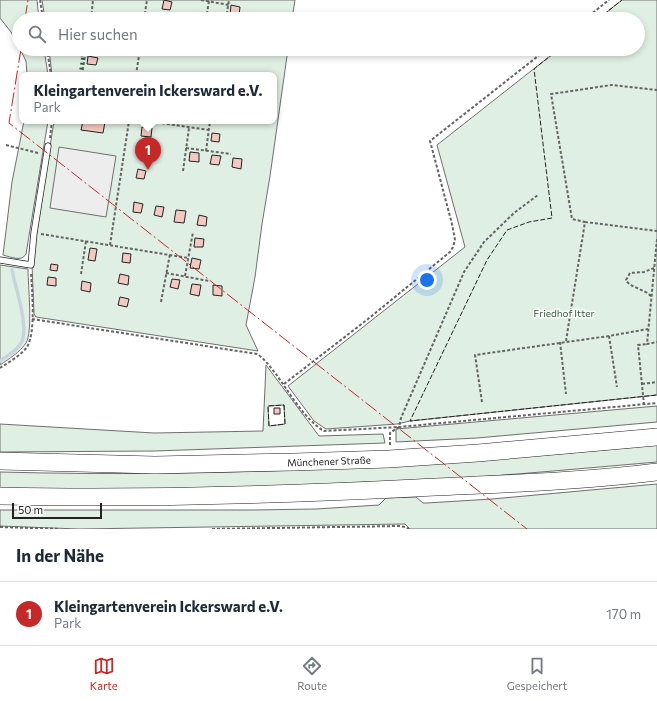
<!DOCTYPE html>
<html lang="de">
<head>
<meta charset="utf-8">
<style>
	body { margin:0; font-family:Commissioner,sans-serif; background:#f2f2f3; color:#1f2937 }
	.scale { position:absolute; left:12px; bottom:10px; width:90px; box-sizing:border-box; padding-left:4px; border:2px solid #222; border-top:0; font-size:11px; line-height:14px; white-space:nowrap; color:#222; -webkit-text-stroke:3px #fff; paint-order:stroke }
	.you { position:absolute; left:427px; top:280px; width:14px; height:14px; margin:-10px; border:3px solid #fff; border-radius:50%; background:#1a73e8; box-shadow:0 0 0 6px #1a73e833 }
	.badge { display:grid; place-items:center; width:26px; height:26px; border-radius:50%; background:#c62828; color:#fff; font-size:13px; font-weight:700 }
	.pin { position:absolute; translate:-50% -33px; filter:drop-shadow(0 1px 2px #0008) }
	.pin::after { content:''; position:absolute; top:21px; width:14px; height:12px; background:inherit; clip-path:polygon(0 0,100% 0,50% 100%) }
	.popup { position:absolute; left:19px; top:72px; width:258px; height:52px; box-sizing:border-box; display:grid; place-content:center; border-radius:8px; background:#fff; filter:drop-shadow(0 1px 3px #0005); font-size:13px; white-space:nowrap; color:#747a83 }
	.popup b { font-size:15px; color:#1f2937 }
	.popup::after { content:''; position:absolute; left:50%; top:100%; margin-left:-8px; border:8px solid transparent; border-top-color:#fff }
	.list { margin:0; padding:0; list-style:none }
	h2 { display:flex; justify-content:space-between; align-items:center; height:52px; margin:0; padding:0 16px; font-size:17px }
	h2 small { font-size:13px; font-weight:400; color:#747a83 }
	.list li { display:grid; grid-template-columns:26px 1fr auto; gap:12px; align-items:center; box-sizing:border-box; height:64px; padding:0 16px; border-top:1px solid #e0e1e3 }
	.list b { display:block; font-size:15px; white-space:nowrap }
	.list p { margin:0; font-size:13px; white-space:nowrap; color:#747a83 }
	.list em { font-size:13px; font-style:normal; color:#747a83 }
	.icon { flex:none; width:22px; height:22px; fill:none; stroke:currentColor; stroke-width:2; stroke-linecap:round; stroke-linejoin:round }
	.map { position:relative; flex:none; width:657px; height:529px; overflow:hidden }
	.search { position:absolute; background:#fff; box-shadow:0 2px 6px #0003; left:12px; right:12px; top:12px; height:44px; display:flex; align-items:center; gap:10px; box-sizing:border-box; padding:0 14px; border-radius:22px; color:#747a83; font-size:15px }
	.sheet { height:116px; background:#fff }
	nav { display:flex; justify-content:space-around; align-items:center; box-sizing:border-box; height:56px; border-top:1px solid #e0e1e3; background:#fff; font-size:11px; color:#747a83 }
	nav a { display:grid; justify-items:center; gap:2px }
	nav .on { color:#c62828 }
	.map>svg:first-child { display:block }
	.green { fill:#e0efe3; stroke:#6f6f6f; fill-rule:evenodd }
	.parking { fill:#ededed; stroke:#6f6f6f }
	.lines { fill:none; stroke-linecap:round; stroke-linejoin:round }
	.stream { stroke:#c7d3dd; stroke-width:3.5 }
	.building { fill:#f3c9c0; stroke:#222 }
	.service-casing { stroke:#222; stroke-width:7 }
	.primary-casing { stroke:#222; stroke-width:18 }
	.path { stroke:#646464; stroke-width:2; stroke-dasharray:3 2; stroke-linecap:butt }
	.service { stroke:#fff; stroke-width:5.5 }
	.primary { stroke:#fff; stroke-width:17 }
	.hedge { stroke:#2f5e38; stroke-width:3; stroke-dasharray:2 3; stroke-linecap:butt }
	.fence { stroke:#222; stroke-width:1; stroke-dasharray:5 2; stroke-linecap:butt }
	.power { stroke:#c62828; stroke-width:1; stroke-dasharray:14 3 2 3; stroke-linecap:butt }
	.labels { text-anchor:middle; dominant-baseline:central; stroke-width:3; stroke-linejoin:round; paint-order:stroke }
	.park-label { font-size:10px; fill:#2f5e38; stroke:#fff }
	.street-label { font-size:10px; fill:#222; stroke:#fff }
</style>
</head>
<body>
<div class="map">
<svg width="657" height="529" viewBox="0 0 657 529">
	<rect width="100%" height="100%" fill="#fff"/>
	<path class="green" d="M0,0H37L39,19H19V48L11,32L0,18Z
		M42,0H295L292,19H45Z
		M622,0H657V395L410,421L397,424L326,429L314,421L288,386L465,247L437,145L559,49H638V19H598Z
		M20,49H44L48,75H27L26,61Z
		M49,49H288L270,176L262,224L255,277L246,325L258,351L36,317L34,314L32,264L54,121H274V75H52Z
		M24,121H48L26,254C22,262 11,257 3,255L12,182Z
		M0,265L28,269C28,285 33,332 26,343C20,352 9,359 0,365Z
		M266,365L319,436L383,434L385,443L155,451L0,452V424L154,433L263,431ZM284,405L285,424L269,426L268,406Z
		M657,406V422L477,438L396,442V429Z
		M657,445V462C564,470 470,479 377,483C251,489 126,490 0,489V472C219,478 439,466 657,445Z
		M657,484V529H410L405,524L79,529L0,526V510H253L316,509L379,505L386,498L416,497L423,503H427L492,499Z"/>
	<path class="parking" d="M59,147L116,156L106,217L50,208Z"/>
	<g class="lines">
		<path class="stream" d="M0,361C7,356 17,351 21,343C30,329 15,286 12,270"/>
	</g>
	<path class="building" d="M164,0L172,2L170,10L162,9Z
		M231,5L240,7L239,16L230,15Z
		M94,13L104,14L103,19H93Z
		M154,49H165L164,53L154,52Z
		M88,56L98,58L96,65L87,64Z
		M83,121L105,122L103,133L81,130Z
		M142,127L152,128L151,137L141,136Z
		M212,133L220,134L219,142L211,141Z
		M140,148L149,150L147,158L138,157Z
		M190,152L199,153V162L189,161Z
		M212,155L221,156L219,165L210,164Z
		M233,158L242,159L241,169L232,167Z
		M138,169L146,171L144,179L136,178Z
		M134,202L143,204L141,213L133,212Z
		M156,206L164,207L162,217L154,215Z
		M176,210L186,211L184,223L174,222Z
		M199,215L207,217L206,226L197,225Z
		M195,238L204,239L203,247H194Z
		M90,248L97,249L95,261L88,260Z
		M123,253L131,254L130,263L122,262Z
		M192,258L201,260L199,269L190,268Z
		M51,264L58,265L57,271L50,270Z
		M120,274L129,276L128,285L118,283Z
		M48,277L56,278V286L47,285Z
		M172,279L180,280L178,289L170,287Z
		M82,281L91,283L90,292L81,290Z
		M192,284L201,285L199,296L190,294Z
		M213,285L222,286V296L213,295Z
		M120,297L129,299L127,307L118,305Z
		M274,408H280V414H274Z"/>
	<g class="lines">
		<defs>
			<path id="service" d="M0,260L31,265L34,233L48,146"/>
			<path id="primary" d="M0,461L155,465L294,462L389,459L478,453L657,437
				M0,496C139,499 278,495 416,488C497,484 577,482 657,472"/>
		</defs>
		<use href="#service" class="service-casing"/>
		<use href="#primary" class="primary-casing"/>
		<path class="path" d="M40,0L43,19
			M201,0L229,5
			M91,19L93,0
			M144,19L147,0
			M206,19L209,1
			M226,19L229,0
			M585,19L609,0
			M47,49L51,75
			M82,75L86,49
			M136,75L140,49
			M147,121L209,130
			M50,138L52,121
			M6,145L38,153
			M186,148L231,154
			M206,151L210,121
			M183,171L189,128
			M585,222L657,231
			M41,234L188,258
			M657,239L647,344L657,342
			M110,245L129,121
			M166,273L209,281
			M81,274L86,241
			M185,276L193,232
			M651,296C644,289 629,287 626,280L630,273L644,272L654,268
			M161,302L170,254
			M32,319L257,354C265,359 270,367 276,374C288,391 306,421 324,431L399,427L657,403
			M609,336L617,387
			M566,341L585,222L572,219L551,94L612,85L657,90
			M560,342L566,394
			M0,368C9,362 20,356 27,347C36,333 32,290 31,273
			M284,384L368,319L450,252L453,247L455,240L452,224L430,141L547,49
			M642,384L657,382
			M482,402L475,355L609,336L648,329
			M644,405L638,345L647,344
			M390,445V433L399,427L401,418L464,272L484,242L514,213L538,195
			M0,527L60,529
			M212,529L399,526L405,527L409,529"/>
		<use href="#service" class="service"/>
		<use href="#primary" class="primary"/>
		<path class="hedge" d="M51,51L83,55L80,75"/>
		<path class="fence" d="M598,19L622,0
			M559,49L534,69L552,218L529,222L507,230L487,260L410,421L657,395
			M284,405L285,424L269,426L268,406Z"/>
		<path class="power" d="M25,19L28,0
			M21,49L9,123L527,529"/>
	</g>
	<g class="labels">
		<g class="park-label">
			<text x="564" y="313">Friedhof Itter</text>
		</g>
		<g class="street-label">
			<text transform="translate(329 461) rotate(-2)">Münchener Straße</text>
		</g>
	</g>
</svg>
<div class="scale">50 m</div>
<div class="you"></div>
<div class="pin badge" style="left:148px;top:170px">1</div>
<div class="popup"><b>Kleingartenverein Ickersward e.V.</b>Park</div>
<div class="search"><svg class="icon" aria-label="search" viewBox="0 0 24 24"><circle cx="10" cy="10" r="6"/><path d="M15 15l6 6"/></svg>Hier suchen</div>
</div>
<section class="sheet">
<h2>In der Nähe<small></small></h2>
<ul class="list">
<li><span class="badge">1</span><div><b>Kleingartenverein Ickersward e.V.</b><p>Park</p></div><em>170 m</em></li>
</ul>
</section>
<nav>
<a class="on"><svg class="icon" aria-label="map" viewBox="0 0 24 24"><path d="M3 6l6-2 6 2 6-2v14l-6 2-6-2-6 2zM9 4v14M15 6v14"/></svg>Karte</a>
<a><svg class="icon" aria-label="directions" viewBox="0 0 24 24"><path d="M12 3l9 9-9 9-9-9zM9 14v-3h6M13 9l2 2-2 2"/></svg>Route</a>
<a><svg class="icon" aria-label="saved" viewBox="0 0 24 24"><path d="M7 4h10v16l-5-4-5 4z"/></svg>Gespeichert</a>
</nav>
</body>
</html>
